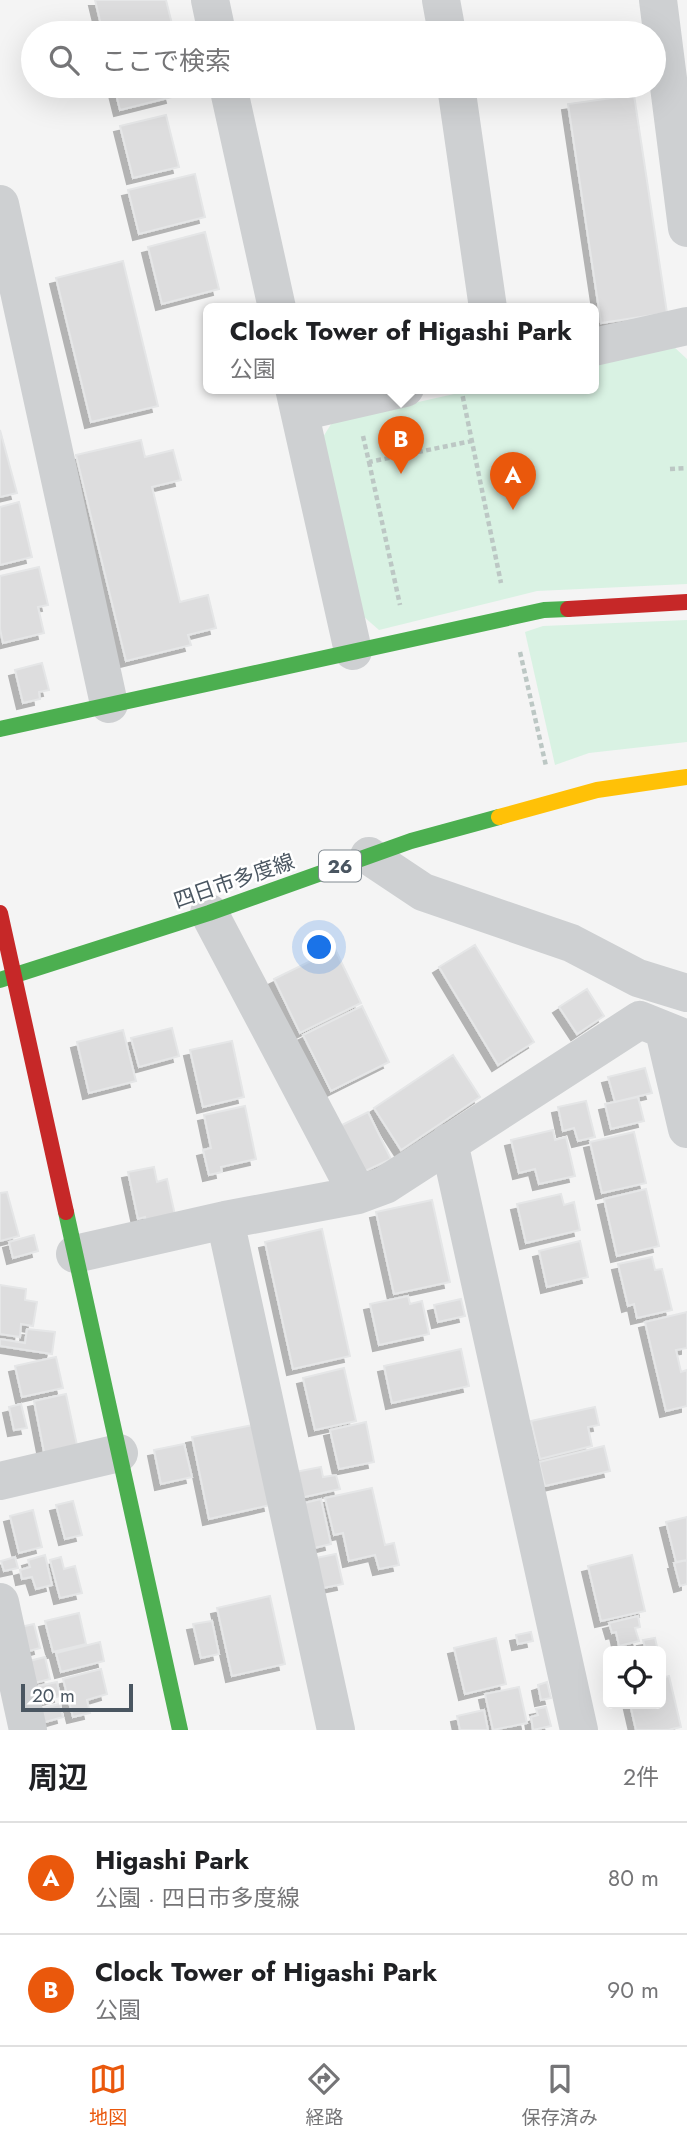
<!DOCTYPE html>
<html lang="ja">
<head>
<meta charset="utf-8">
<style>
	body { margin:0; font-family:Jost,"Noto Sans JP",sans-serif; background:#f6f6f6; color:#202124 }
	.controls { position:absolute; right:21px; bottom:21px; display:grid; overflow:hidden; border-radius:10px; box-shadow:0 7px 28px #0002 }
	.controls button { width:63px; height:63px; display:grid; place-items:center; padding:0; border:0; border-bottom:2px solid #e0e0e0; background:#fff; color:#202124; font:35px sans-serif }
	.scale { position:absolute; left:21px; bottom:18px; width:112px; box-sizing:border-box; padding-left:7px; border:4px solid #4a5661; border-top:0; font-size:19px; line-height:24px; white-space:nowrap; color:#4a5661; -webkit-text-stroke:5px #fff; paint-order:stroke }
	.you { position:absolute; left:320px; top:948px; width:24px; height:24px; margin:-18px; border:5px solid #fff; border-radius:50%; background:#1a73e8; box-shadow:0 0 0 10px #1a73e833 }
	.badge { display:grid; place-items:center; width:46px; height:46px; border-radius:50%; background:#ea580c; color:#fff; font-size:23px; font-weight:700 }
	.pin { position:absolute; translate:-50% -58px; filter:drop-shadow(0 2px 4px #0008) }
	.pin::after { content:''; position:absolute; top:37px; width:24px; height:21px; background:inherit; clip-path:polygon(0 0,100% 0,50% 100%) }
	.popup { position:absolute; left:203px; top:303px; width:396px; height:91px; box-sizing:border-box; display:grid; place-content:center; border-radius:10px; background:#fff; filter:drop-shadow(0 2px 5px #0005); font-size:23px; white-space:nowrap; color:#757577 }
	.popup b { font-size:26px; color:#202124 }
	.popup::after { content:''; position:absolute; left:50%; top:100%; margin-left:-14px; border:14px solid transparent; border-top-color:#fff }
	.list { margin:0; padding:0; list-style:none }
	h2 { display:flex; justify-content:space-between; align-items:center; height:91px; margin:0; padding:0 28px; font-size:30px }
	h2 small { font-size:23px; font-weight:400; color:#757577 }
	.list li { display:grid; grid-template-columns:46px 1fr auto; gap:21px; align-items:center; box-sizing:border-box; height:112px; padding:0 28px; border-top:2px solid #e0e0e0 }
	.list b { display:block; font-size:26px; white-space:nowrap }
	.list p { margin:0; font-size:23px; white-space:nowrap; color:#757577 }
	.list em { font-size:23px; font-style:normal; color:#757577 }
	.icon { flex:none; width:38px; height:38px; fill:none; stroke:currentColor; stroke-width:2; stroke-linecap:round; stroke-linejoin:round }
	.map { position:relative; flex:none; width:687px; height:1730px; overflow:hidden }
	.search { position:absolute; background:#fff; box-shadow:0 7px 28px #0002; left:21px; right:21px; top:21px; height:77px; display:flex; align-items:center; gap:18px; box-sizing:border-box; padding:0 24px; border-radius:38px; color:#757577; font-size:26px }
	.sheet { height:315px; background:#fff }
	nav { display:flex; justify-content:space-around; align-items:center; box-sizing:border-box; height:98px; border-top:2px solid #e0e0e0; background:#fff; font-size:19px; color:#757577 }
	nav a { display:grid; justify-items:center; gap:4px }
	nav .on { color:#ea580c }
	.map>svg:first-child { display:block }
	.green { fill:#d9f2e3 }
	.building { fill:#ddddde; stroke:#e5e6e7; stroke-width:2; filter:url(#shadow) }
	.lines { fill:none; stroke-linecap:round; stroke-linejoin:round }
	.path { stroke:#bcc7c4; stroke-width:4.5; stroke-dasharray:5 3.5; stroke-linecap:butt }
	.street { stroke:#ced0d2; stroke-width:38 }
	.fast { stroke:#4caf50; stroke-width:16 }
	.slow { stroke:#ffc107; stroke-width:16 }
	.jam { stroke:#c62828; stroke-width:16 }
	.labels { text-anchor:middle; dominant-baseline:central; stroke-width:5; stroke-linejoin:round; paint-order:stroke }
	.shield { fill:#fff; stroke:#808990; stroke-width:2 }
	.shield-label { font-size:19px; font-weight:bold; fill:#4a5661 }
	.street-label { font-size:21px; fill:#4a5661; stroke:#fff }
</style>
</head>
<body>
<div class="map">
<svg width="687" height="1730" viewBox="0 0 687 1730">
	<defs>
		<filter id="shadow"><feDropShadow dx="-6" dy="6" stdDeviation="0" flood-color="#0004"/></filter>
	</defs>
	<rect width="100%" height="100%" fill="#f4f4f4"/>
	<path class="green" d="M673,346L687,359V584L537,591L379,630L363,616L323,437L333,421L481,388H594V364Z
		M687,620V742L589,753L555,765L525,632L543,626Z"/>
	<path class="building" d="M95,0H166L173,28L150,33H103Z
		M114,86H169L172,97L120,110Z
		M634,95L667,313L601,323L568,104Z
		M166,115L179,167L133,178L120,126Z
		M195,174L205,217L139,234L128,190Z
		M205,232L219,289L162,304L148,247Z
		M123,261L158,406L91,422L56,278Z
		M0,430L17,493L0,497Z
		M141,440L145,457L173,450L181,480L152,487L180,602L208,595L216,628L188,635L191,645L126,661L76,455Z
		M19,502L32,557L0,565V507Z
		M39,567L48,605L38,607L44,633L3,643L0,629V576Z
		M42,663L49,690L39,692L40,699L23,703L15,670Z
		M475,945L534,1042L498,1065L439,967Z
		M335,949L361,1003L300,1033L274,979Z
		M587,989L604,1016L577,1034L559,1007Z
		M362,1006L389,1062L331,1091L303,1035Z
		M172,1028L179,1056L139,1067L131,1038Z
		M123,1030L136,1081L89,1093L77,1042Z
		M232,1041L244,1097L203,1107L190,1050Z
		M453,1055L480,1097L401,1150L374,1108Z
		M645,1068L652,1093L615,1102L608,1077Z
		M638,1097L644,1121L611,1129L605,1104Z
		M586,1101L595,1137L578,1141L574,1128L563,1131L558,1107Z
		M245,1106L256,1159L221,1167L222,1172L209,1175L203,1150L211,1148L204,1115Z
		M368,1112L391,1159L361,1173L338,1127Z
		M553,1130L555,1140L566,1137L575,1176L539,1184L535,1169L519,1173L511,1140Z
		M634,1132L646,1183L602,1193L590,1142Z
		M154,1167L157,1182L167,1179L177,1224L148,1230L145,1217L138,1219L128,1172Z
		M646,1189L659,1246L617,1256L604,1199Z
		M7,1192L19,1236L0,1241V1193Z
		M561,1194L564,1205L574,1202L580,1230L526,1243L517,1204Z
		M432,1200L450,1282L394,1294L376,1212Z
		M322,1229L350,1356L293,1369L265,1242Z
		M34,1235L38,1251L13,1258L9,1242Z
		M580,1241L588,1277L547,1287L539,1251Z
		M652,1257L655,1270L662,1269L672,1310L637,1318L634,1304L628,1306L618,1264Z
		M0,1285L26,1289L25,1300L37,1302L33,1326L21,1324L20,1337L0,1334Z
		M408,1296L410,1304L422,1301L429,1334L379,1345L370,1304Z
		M461,1299L465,1316L438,1322L434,1305Z
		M687,1312V1348L676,1350L681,1372L687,1370V1406L666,1411L645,1322Z
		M27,1329L55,1332L52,1354L0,1346V1339L25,1343Z
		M461,1349L469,1386L392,1403L384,1366Z
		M56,1357L63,1388L22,1397L15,1366Z
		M344,1368L356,1421L315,1430L303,1378Z
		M66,1394L78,1450L45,1457L34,1401Z
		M21,1404L27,1428L14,1430L9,1407Z
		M595,1407L599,1425L588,1427L592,1446L540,1459L531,1421Z
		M366,1422L374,1462L339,1469L330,1430Z
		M253,1425L270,1505L209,1519L192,1437Z
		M184,1444L192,1477L161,1484L154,1450Z
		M604,1446L610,1471L545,1486L539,1462Z
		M321,1467L323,1477L336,1475L340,1489L296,1499L290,1473Z
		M372,1488L385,1545L394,1543L399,1565L379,1569L375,1555L349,1561L343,1533L334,1535L325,1498Z
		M321,1499L331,1544L310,1549L300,1504Z
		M73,1501L82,1535L65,1539L56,1505Z
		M33,1510L42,1547L19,1553L10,1516Z
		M687,1517V1560L676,1562L666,1522Z
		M336,1554L343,1584L318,1589L311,1559Z
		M45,1555L52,1585L36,1589L32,1577L22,1579L20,1570L30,1567L28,1560Z
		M632,1555L645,1611L601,1621L588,1566Z
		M15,1557L18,1568L4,1571L1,1561Z
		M61,1557L64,1569L75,1566L82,1593L60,1598L50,1560Z
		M687,1560V1584L680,1586L674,1563Z
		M270,1596L285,1664L232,1676L217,1608Z
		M79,1613L86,1644L53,1652L45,1621Z
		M638,1616L640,1627L635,1628L639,1641L619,1646L616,1632L612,1633L609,1623Z
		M212,1621L219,1654L201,1658L193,1624Z
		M34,1624L40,1648L22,1653L16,1628Z
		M531,1632L533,1641L518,1644L516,1635Z
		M496,1638L506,1684L465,1694L454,1648Z
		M655,1638L658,1651H646L643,1640Z
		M100,1642L104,1661L61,1672L56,1653Z
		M45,1657L50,1679L27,1685L21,1663Z
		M101,1669L107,1694L87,1700L90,1713L73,1717L63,1679Z
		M669,1676L681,1727L668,1730H636L630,1704H661V1678Z
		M57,1682L60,1696L37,1702L33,1687Z
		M547,1682L551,1698L541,1700L538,1685Z
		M519,1687L527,1723L493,1730L485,1694Z
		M60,1704L63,1717L42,1723L38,1709Z
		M546,1707L551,1726L533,1730L531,1717L538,1715L536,1709Z
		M484,1710L488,1730H460L457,1716Z"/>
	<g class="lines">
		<path class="path" d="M461,388L501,583
			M363,436L369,462L472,441
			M369,462L400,605
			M670,469L687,468
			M520,652L546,766"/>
		<path class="street" d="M210,0L217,33
			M441,0L447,33
			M658,0L687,228
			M228,86L277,308
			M456,86L488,308
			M0,204L109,704
			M594,347L687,326
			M294,388L353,651
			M300,412L405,388
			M369,856L423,892L571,943L638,978L687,993
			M209,913L358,1195
			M664,1031L687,1129
			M449,1142L579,1730
			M225,1220L336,1730
			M75,1254L225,1220L358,1195L385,1185L640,1020L687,1039
			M0,1481L119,1453
			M0,1602L28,1730"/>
		<path class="fast" d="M0,729L544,610L568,609
			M0,980L209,913L411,841L499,817
			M66,1212L180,1730"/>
		<path class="slow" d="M499,817L597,790L687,777"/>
		<path class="jam" d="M568,609L687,602
			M0,913L66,1212"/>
	</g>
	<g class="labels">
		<rect class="shield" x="319" y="850.5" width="42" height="31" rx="5"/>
		<g class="shield-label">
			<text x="340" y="866">26</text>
		</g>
		<g class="street-label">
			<text transform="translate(234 881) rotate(-19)">四日市多度線</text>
		</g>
	</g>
</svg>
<div class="controls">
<button><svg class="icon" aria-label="locate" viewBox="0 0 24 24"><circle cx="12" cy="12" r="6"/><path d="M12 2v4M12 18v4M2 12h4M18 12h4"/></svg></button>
</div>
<div class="scale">20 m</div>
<div class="you"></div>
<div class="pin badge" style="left:513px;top:510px">A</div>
<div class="pin badge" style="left:401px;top:474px">B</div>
<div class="popup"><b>Clock Tower of Higashi Park</b>公園</div>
<div class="search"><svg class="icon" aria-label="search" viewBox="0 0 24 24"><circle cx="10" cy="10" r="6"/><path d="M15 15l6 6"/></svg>ここで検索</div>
</div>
<section class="sheet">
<h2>周辺<small>2件</small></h2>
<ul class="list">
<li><span class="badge">A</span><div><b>Higashi Park</b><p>公園 · 四日市多度線</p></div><em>80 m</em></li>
<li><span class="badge">B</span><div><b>Clock Tower of Higashi Park</b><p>公園</p></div><em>90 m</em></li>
</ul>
</section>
<nav>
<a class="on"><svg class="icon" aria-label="map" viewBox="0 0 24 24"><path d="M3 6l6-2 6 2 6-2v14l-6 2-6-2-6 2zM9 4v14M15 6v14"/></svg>地図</a>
<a><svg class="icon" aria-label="directions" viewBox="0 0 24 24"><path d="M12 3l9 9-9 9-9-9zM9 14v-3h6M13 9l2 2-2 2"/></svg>経路</a>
<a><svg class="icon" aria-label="saved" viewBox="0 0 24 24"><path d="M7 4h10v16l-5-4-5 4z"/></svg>保存済み</a>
</nav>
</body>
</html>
